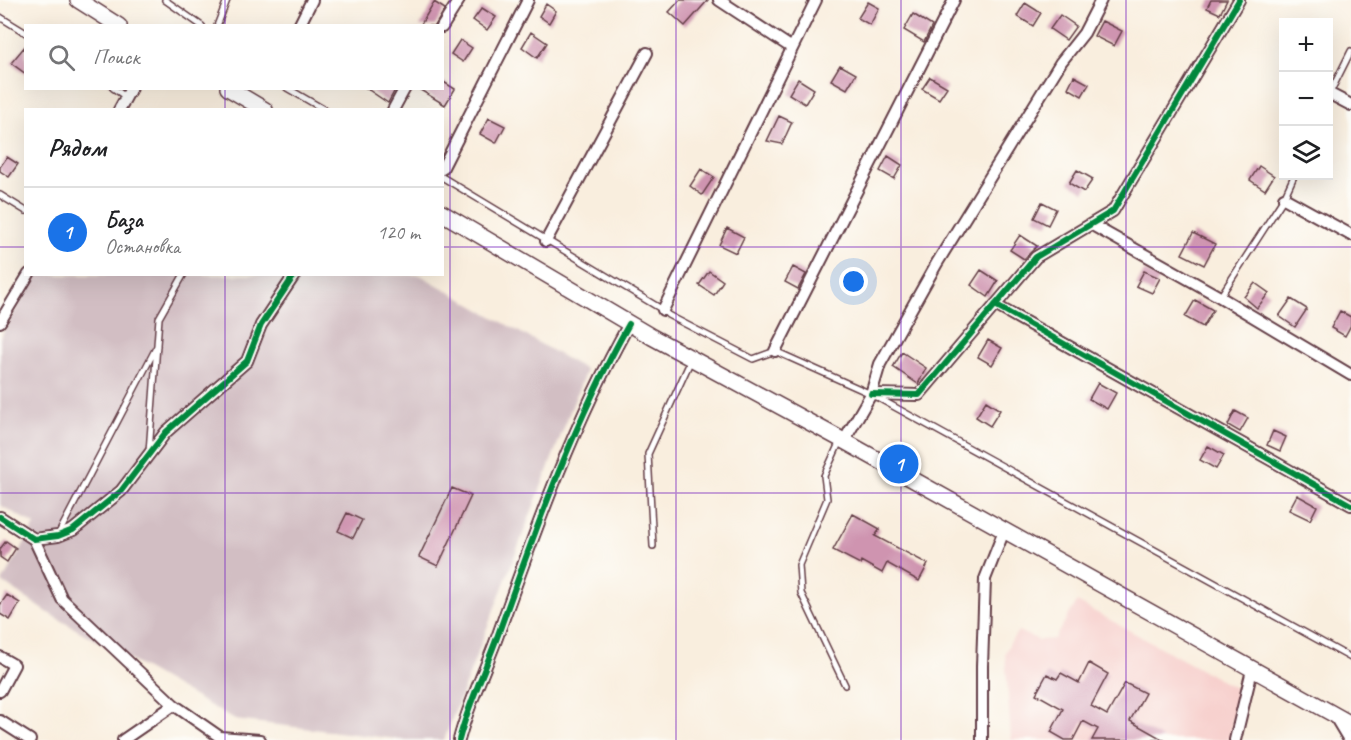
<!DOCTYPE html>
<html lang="ru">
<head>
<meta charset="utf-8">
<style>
	body { margin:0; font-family:Caveat,sans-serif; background:#f2f2f2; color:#202124 }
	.controls { position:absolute; right:18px; top:18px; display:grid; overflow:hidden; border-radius:0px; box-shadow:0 6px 24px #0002 }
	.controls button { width:54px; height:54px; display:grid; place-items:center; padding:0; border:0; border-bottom:2px solid #e0e0e0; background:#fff; color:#202124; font:30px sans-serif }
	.you { position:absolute; left:854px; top:282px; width:21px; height:21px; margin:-15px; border:4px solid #fff; border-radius:50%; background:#1a73e8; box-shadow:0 0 0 9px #1a73e833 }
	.badge { display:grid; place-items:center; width:39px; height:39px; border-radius:50%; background:#1a73e8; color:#fff; font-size:20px; font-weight:700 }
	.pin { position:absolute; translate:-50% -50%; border:3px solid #fff; box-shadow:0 2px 6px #0006 }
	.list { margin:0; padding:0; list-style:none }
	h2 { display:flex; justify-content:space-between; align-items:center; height:78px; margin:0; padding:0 24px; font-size:26px }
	h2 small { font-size:20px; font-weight:400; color:#757577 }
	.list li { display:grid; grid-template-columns:39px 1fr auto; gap:18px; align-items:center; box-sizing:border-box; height:90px; padding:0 24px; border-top:2px solid #e0e0e0 }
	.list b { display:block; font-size:22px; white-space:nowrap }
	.list p { margin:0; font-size:20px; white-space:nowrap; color:#757577 }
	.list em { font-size:20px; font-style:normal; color:#757577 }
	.icon { flex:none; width:33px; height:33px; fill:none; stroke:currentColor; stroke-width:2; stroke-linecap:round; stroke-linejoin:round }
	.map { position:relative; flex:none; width:1351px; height:740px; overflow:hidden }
	.search { position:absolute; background:#fff; box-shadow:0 6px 24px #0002; left:24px; top:24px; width:420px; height:66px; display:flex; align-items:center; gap:15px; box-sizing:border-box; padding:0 21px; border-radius:0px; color:#757577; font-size:22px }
	.panel { position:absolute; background:#fff; box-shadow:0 6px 24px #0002; left:24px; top:108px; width:420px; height:168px; border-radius:0px }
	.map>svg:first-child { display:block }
	.built { fill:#f7d0cd }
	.industrial { fill:#d2bec3 }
	.building { fill:#cf94b0 }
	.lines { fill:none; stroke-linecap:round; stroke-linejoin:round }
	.service-casing { stroke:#643e46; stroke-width:8 }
	.minor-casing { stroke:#643e46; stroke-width:14 }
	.secondary-casing { stroke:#643e46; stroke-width:18 }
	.service { stroke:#fff; stroke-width:5 }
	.minor { stroke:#fff; stroke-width:10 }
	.secondary { stroke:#fff; stroke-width:15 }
	.cycleway-casing { stroke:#fdfcf7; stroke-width:10 }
	.cycleway { stroke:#00873e; stroke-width:6 }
	.grid { fill:none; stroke:#7b2cbf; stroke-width:1.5; stroke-opacity:0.55 }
</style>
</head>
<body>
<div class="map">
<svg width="1351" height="740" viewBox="0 0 1351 740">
	<rect width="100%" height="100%" fill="#fdfcf7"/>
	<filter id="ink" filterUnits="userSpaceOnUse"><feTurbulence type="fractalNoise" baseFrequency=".0167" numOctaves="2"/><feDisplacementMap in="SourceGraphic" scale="12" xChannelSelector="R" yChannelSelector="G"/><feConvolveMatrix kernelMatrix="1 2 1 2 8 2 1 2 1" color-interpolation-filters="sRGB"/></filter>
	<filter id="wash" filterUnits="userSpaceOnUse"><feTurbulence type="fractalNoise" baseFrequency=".008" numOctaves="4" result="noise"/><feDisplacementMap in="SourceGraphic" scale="24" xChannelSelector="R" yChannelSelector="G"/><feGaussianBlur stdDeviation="1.35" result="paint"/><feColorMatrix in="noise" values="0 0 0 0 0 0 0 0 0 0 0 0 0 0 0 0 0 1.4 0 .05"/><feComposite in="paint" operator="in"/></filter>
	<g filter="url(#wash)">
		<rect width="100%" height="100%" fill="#f9eede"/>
		<path class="built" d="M1077,602L1237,689L1230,740H1011L1005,653L1010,643L1018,631L1039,640L1054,639Z"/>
		<path class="industrial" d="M35,275H420L586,370L444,740H406L235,720L53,616L2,582L35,525L0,505V338Z"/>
		<g id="blocks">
			<path class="building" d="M680,0H708L685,26L669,12Z
				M1211,0H1227L1220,14L1207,8Z
				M434,2L445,9L435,26H420Z
				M868,2L879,8L870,25L858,18Z
				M1025,3L1041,13L1033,26L1017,16Z
				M546,4L556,11L549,23L539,16Z
				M482,8L496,17L487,30L473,20Z
				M913,14L932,26L924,42L904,30Z
				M1060,15L1076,26L1066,40L1050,29Z
				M1102,21L1122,31L1114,46L1094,36Z
				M531,32L547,43L537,58L522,47Z
				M460,40L472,48L463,62L451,54Z
				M26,45V74L11,63Z
				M840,65L856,74L847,89L831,80Z
				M1074,76L1089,84L1082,96L1068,88Z
				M930,77L947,87L939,99L922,89Z
				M798,79L814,89L805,104L789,94Z
				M442,81L455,89L445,105L417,88H442Z
				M366,88H396L388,103Z
				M779,116L792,122L782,144L767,141Z
				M489,118L505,126L496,143L480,134Z
				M888,156L902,165L894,179L880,171Z
				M7,157L18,164L9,177L0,171V167Z
				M1259,166L1274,176L1265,190L1250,180Z
				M701,169L714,177L702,195L690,186Z
				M1077,170L1093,179L1084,192L1069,183Z
				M1042,202L1056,209L1048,225L1034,218Z
				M727,228L744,237L736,253L719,245Z
				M1193,233L1215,244L1204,265L1182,254Z
				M1020,235L1037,246L1024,259L1010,250Z
				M793,267L806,274L798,289L785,282Z
				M981,270L998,281L988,297L971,285Z
				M709,271L723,281L714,295L699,285Z
				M1144,271L1160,278L1152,293L1136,286Z
				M1255,283L1269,293L1257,308L1244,297Z
				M1291,299L1307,309L1295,327L1279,316Z
				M1195,300L1213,310L1203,327L1185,317Z
				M1340,311L1351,317V325L1345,336L1331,328Z
				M988,340L1002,348L992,365L978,357Z
				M902,352L926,368L918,384L893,367Z
				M1098,383L1116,393L1107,409L1089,399Z
				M986,401L1000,410L990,426L976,417Z
				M1235,411L1248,418L1240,432L1228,425Z
				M1273,431L1286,437L1280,451L1267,445Z
				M1208,446L1224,455L1216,469L1200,460Z
				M452,488L471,496L438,566L419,557Z
				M1297,495L1317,506L1310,520L1289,510Z
				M347,513L362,520L353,538L338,531Z
				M853,514L880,529L875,536L928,564L919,581L887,563L882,573L861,561L860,564L833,550Z
				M6,541L16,548L7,562L0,557V549Z
				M7,595L20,603L10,620L0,614V605Z
				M1089,663L1108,674L1091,706L1107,715L1125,683L1145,693L1130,721L1164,740H1092L1098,729L1083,721L1073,740H1065L1051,732L1063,709L1036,694L1047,674L1057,679L1061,673L1079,683Z"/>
		</g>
	</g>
	<g filter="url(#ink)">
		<use href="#blocks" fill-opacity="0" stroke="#643e46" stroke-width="1.5"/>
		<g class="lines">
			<defs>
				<path id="service" d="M165,0L202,26
					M0,17L26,33
					M217,26L227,0
					M113,88L126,97
					M287,88L325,110
					M1329,95L1351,51
					M442,177L663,310L668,315L753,359L775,351L871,394L1351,658
					M0,195L26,211
					M1220,297L1284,198L1294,176
					M840,441L824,476L827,499L799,565L801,593L845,685
					M149,452L159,318L184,274
					M59,533L157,346
					M653,546L648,454L691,360"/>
				<path id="minor" d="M719,0L792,48
					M299,26L312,0
					M442,27L459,0
					M1330,94L1351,105
					M119,110L131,88
					M393,110L405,88
					M442,169L528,0
					M1284,198L1351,235
					M1092,225L1220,297L1351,375
					M546,241L647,53
					M995,305L1351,505
					M663,310L816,0
					M0,322L29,274
					M775,351L954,0
					M871,394L919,395L1036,257L1113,211L1239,0
					M844,441L871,394L880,364L937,263L1061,62L1084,33L1101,0
					M0,517L34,539L58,536L73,530L121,491L166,432L247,361L261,325L295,274
					M34,539L62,599L174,705L220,737L260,740
					M0,657L14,665L0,691
					M1334,715L1349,740
					M0,721L30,740
					M123,740L174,705
					M459,740C469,701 487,667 500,629C537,525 575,420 629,324
					M982,740V666L985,579L1004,531
					M1235,740L1252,670"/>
				<path id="secondary" d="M78,0L119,26
					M228,88L265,110
					M442,213L652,337L844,441L1351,724"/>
			</defs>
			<use href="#service" class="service-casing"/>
			<use href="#minor" class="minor-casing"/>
			<use href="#secondary" class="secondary-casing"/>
			<use href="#service" class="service"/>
			<use href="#minor" class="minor"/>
			<use href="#secondary" class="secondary"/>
			<defs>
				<path id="cycleway" d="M995,305L1351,505
					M871,394L919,395L1036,257L1113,211L1239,0
					M0,517L34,539L58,536L73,530L121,491L166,432L247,361L261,325L295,274
					M459,740C469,701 487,667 500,629C537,525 575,420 629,324"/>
			</defs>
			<use href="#cycleway" class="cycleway-casing"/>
			<use href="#cycleway" class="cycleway"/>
		</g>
	</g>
	<path class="grid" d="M225,0V26M450,0V740M676,0V740M901,0V740M1126,0V740M225,88V110M0,247H26M442,247H1351M225,274V740M0,493H1351"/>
</svg>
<div class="controls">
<button>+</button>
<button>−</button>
<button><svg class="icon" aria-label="layers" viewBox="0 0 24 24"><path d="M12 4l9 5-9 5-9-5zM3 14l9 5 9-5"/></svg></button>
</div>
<div class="you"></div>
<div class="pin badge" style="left:899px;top:464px">1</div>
<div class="search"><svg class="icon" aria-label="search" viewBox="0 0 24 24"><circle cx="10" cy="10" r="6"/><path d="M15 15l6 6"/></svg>Поиск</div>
<section class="panel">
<h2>Рядом<small></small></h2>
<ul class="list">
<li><span class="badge">1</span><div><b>База</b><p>Остановка</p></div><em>120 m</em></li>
</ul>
</section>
</div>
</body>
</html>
